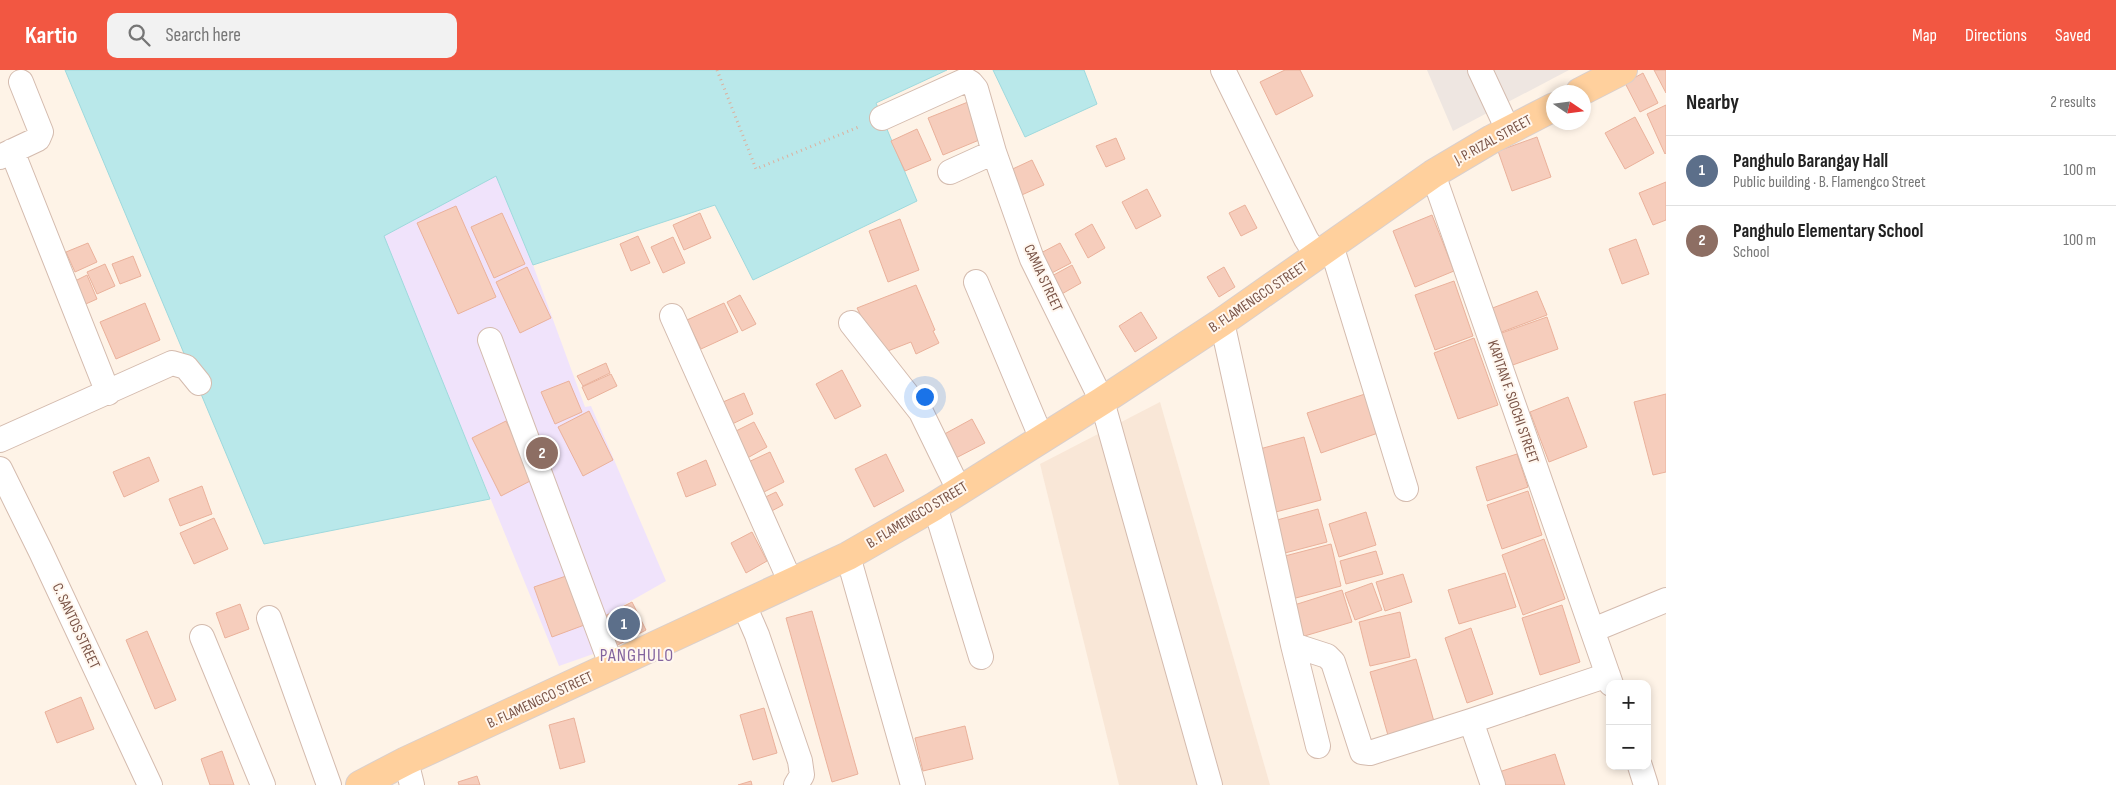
<!DOCTYPE html>
<html lang="en">
<head>
<meta charset="utf-8">
<style>
	body { margin:0; font-family:"Sofia Sans Condensed",sans-serif; background:#f2f2f2; color:#222 }
	.controls { position:absolute; right:15px; bottom:15px; display:grid; overflow:hidden; border-radius:10px; box-shadow:0 2px 8px #0003 }
	.controls button { width:45px; height:45px; display:grid; place-items:center; padding:0; border:0; border-bottom:1px solid #e0e0e0; background:#fff; color:#222; font:25px sans-serif }
	.compass { position:absolute; left:1546px; top:15px; width:45px; height:45px; border-radius:50%; background:#fff; box-shadow:0 2px 8px #0003; rotate:103deg }
	.you { position:absolute; left:924px; top:326px; width:18px; height:18px; margin:-12px; border:4px solid #fff; border-radius:50%; background:#1a73e8; box-shadow:0 0 0 8px #1a73e833 }
	.badge { display:grid; place-items:center; width:32px; height:32px; border-radius:50%; background:#f25742; color:#fff; font-size:16px; font-weight:700 }
	.pin { position:absolute; translate:-50% -50%; border:2px solid #fff; box-shadow:0 1px 5px #0006 }
	.list { margin:0; padding:0; list-style:none }
	h2 { display:flex; justify-content:space-between; align-items:center; height:65px; margin:0; padding:0 20px; font-size:21px }
	h2 small { font-size:16px; font-weight:400; color:#767676 }
	.list li { display:grid; grid-template-columns:32px 1fr auto; gap:15px; align-items:center; box-sizing:border-box; height:70px; padding:0 20px; border-top:1px solid #e0e0e0 }
	.list b { display:block; font-size:19px; white-space:nowrap }
	.list p { margin:0; font-size:16px; white-space:nowrap; color:#767676 }
	.list em { font-size:16px; font-style:normal; color:#767676 }
	.icon { flex:none; width:28px; height:28px; fill:none; stroke:currentColor; stroke-width:2; stroke-linecap:round; stroke-linejoin:round }
	.map { position:relative; flex:none; width:1666px; height:715px; overflow:hidden }
	header { display:flex; align-items:center; gap:30px; box-sizing:border-box; height:70px; padding:0 25px; background:#f25742; color:#fff }
	header strong { font-size:24px }
	nav { display:flex; gap:28px; margin-inline-start:auto; font-size:18px }
	.search { width:350px; height:45px; background:#f2f2f2; display:flex; align-items:center; gap:12px; box-sizing:border-box; padding:0 18px; border-radius:10px; color:#767676; font-size:19px }
	main { display:flex }
	aside { flex:1; background:#fff }
	.map>svg:first-child { display:block }
	.residential { fill:#f9e7d7 }
	.industrial { fill:#eee6e1 }
	.education { fill:#f0e3fb }
	.water { fill:#b9e8ea; stroke:#9ed9dd }
	.building { fill:#f6cdbc; stroke:#eab19b }
	.lines { fill:none; stroke-linecap:round; stroke-linejoin:round }
	.minor-casing { stroke:#d4bbae; stroke-width:26 }
	.major-casing { stroke:#dacfcc; stroke-width:30 }
	.path { stroke:#dcb09e; stroke-width:3; stroke-dasharray:1 4; stroke-linecap:butt }
	.minor { stroke:#fff; stroke-width:24 }
	.major { stroke:#ffd09d; stroke-width:28 }
	.labels { text-anchor:middle; dominant-baseline:central; stroke-width:4; stroke-linejoin:round; paint-order:stroke }
	.street-label { font-size:15px; fill:#7b5548; stroke:#fff7ef }
	.quarter-label { font-size:18px; letter-spacing:1px; fill:#84649e; stroke:#fff7ef }
</style>
</head>
<body>
<header>
<strong>Kartio</strong>
<div class="search"><svg class="icon" aria-label="search" viewBox="0 0 24 24"><circle cx="10" cy="10" r="6"/><path d="M15 15l6 6"/></svg>Search here</div>
<nav><a>Map</a><a>Directions</a><a>Saved</a></nav>
</header>
<main>
<div class="map">
<svg width="1666" height="715" viewBox="0 0 1666 715">
	<rect width="100%" height="100%" fill="#fef3e7"/>
	<path class="residential" d="M1160,332L1270,715H1119L1040,394Z"/>
	<path class="industrial" d="M1427,0H1569L1453,61Z"/>
	<path class="education" d="M496,106L533,195L585,337L591,336L666,511L601,548L616,576L559,596L383,166Z"/>
	<path class="water" d="M65,0H947L876,33L917,131L753,210L715,135L533,195L496,106L384,166L490,429L264,474Z
		M993,0H1084L1097,34L1025,67Z"/>
	<path class="building" d="M1285,0H1300L1313,26L1276,45L1260,12Z
		M1654,0H1666V23Z
		M1643,3L1658,33L1640,42L1625,13Z
		M968,32L984,68L943,85L928,48Z
		M1666,35V83L1665,84L1647,44Z
		M1635,47L1654,83L1625,99L1605,63Z
		M917,59L931,90L905,101L891,71Z
		M1537,67L1551,107L1512,121L1498,81Z
		M1116,68L1125,89L1106,97L1096,76Z
		M1032,90L1044,115L1015,128L1004,103Z
		M1666,112V150L1653,155L1639,123Z
		M1147,119L1161,146L1136,159L1122,132Z
		M1245,135L1257,158L1241,166L1229,143Z
		M456,136L496,227L458,244L417,153Z
		M502,143L525,194L494,208L471,157Z
		M700,143L711,168L684,180L673,155Z
		M1432,145L1454,201L1415,217L1393,161Z
		M900,149L919,200L888,212L869,161Z
		M1092,154L1105,178L1088,188L1075,164Z
		M638,166L650,193L631,201L620,174Z
		M673,167L685,193L663,203L651,177Z
		M1636,169L1649,204L1622,214L1609,179Z
		M88,173L97,192L75,202L66,182Z
		M1060,173L1071,193L1046,206L1035,186Z
		M133,186L141,206L120,214L112,194Z
		M105,194L115,216L97,224L87,202Z
		M1072,195L1081,213L1060,225L1050,207Z
		M527,197L551,248L520,263L496,212Z
		M1224,197L1235,217L1219,227L1207,207Z
		M87,205L97,229L79,237L69,214Z
		M1454,211L1473,266L1435,280L1415,225Z
		M916,215L935,260L933,261L939,273L916,284L911,272L880,284L857,238Z
		M1537,221L1547,245L1499,263L1490,239Z
		M740,225L756,254L742,261L727,232Z
		M145,233L160,270L116,289L100,252Z
		M724,233L738,262L701,279L687,250Z
		M1141,242L1157,268L1135,282L1119,256Z
		M1547,247L1558,279L1507,297L1496,265Z
		M1474,268L1498,335L1458,349L1434,283Z
		M606,293L610,303L583,316L577,306Z
		M842,300L861,336L835,349L816,314Z
		M611,304L617,316L588,330L582,317Z
		M569,311L582,342L555,354L541,322Z
		M744,323L753,344L726,357L716,335Z
		M1365,324L1378,363L1321,383L1307,343Z
		M1666,324V402L1653,405L1634,332Z
		M1568,327L1587,377L1549,392L1530,342Z
		M589,341L613,390L583,406L558,357Z
		M972,349L985,373L952,390L939,367Z
		M506,351L534,409L501,426L472,368Z
		M754,352L767,377L742,391L728,365Z
		M1304,367L1321,430L1272,443L1256,380Z
		M770,382L784,412L758,425L744,394Z
		M886,384L904,421L874,437L855,399Z
		M1517,384L1528,417L1487,431L1476,397Z
		M149,387L159,411L124,427L113,402Z
		M706,390L716,415L686,427L677,403Z
		M202,416L212,444L180,456L169,429Z
		M1528,421L1542,465L1502,479L1487,435Z
		M776,422L783,435L764,445L757,431Z
		M1318,439L1327,472L1285,483L1277,450Z
		M1366,442L1376,475L1339,487L1329,454Z
		M214,448L228,479L194,494L180,463Z
		M752,462L767,491L746,503L731,473Z
		M1544,469L1565,529L1523,545L1502,485Z
		M1331,474L1341,516L1292,529L1281,487Z
		M1376,481L1383,504L1346,514L1340,491Z
		M1505,503L1516,537L1459,554L1448,520Z
		M1403,504L1412,532L1385,541L1376,512Z
		M569,505L587,554L552,567L534,517Z
		M1372,513L1382,540L1355,550L1345,523Z
		M1342,520L1352,552L1301,567L1291,536Z
		M632,532L646,560L616,576L601,548Z
		M240,534L249,559L225,568L216,543Z
		M1562,535L1580,592L1540,605L1522,548Z
		M812,541L858,704L832,712L786,548Z
		M1400,542L1410,587L1370,596L1359,552Z
		M1471,558L1493,624L1467,633L1445,568Z
		M147,561L176,630L155,639L126,570Z
		M1416,589L1435,655L1389,669L1370,602Z
		M81,627L94,659L57,673L45,642Z
		M764,638L777,683L753,690L740,645Z
		M574,648L585,692L560,699L549,655Z
		M965,656L973,689L923,701L915,668Z
		M222,681L234,715H210L201,689Z
		M1555,684L1565,715H1503L1499,702Z
		M477,706L480,715H459L458,712Z
		M751,711L752,715H738Z"/>
	<g class="lines">
		<defs>
			<path id="minor" d="M1223,0L1306,169L1317,186
				M1480,0L1508,60
				M882,48L966,10L971,13L976,19L994,82
				M12,81L108,323
				M0,87L38,69L41,62L21,12
				M950,102L994,82L1032,189L1102,331L1210,715
				M1433,104L1611,614
				M1331,175L1406,419
				M976,212L1041,367
				M672,246L791,513
				M1222,252L1293,575L1327,586L1333,592L1362,682L1370,683L1471,651L1608,605
				M851,253L921,342L959,420
				M490,270L612,597
				M0,370L172,293L186,297L199,313
				M0,399L41,482L150,715
				M935,436L981,587
				M848,486L913,715
				M744,535L757,565L800,691L802,705L796,715
				M269,548L329,715
				M1593,560L1666,530
				M202,567L263,715
				M1293,575L1318,676
				M1471,651L1493,715
				M406,691L412,715
				M1640,696L1646,715"/>
			<path id="major" d="M1580,22L1623,0
				M360,715L406,691L848,486L935,436L1102,331L1222,252L1433,104L1492,69L1554,37"/>
		</defs>
		<use href="#minor" class="minor-casing"/>
		<use href="#major" class="major-casing"/>
		<path class="path" d="M717,0L756,99L861,56"/>
		<use href="#minor" class="minor"/>
		<use href="#major" class="major"/>
	</g>
	<g class="labels">
		<g class="street-label">
			<text transform="translate(1493 70) rotate(-29)">J. P. RIZAL STREET</text>
			<text transform="translate(1043 208) rotate(65)">CAMIA STREET</text>
			<text transform="translate(1258 227) rotate(-34)">B. FLAMENGCO STREET</text>
			<text transform="translate(1513 332) rotate(71)">KAPITAN F. SIOCHI STREET</text>
			<text transform="translate(917 445) rotate(-31)">B. FLAMENGCO STREET</text>
			<text transform="translate(76 556) rotate(65)">C. SANTOS STREET</text>
			<text transform="translate(540 630) rotate(-25)">B. FLAMENGCO STREET</text>
		</g>
		<g class="quarter-label">
			<text x="637" y="585">PANGHULO</text>
		</g>
	</g>
</svg>
<div class="controls">
<button>+</button>
<button>−</button>
</div>
<svg class="compass" viewBox="-18 -18 36 36"><path d="M0-13l5 13h-10z" fill="#e53935"/><path d="M0 13l5-13h-10z" fill="#767676"/></svg>
<div class="you"></div>
<div class="pin badge" style="left:624px;top:554px;background:#5c6f8a">1</div>
<div class="pin badge" style="left:542px;top:383px;background:#8d6e63">2</div>
</div>
<aside>
<h2>Nearby<small>2 results</small></h2>
<ul class="list">
<li><span class="badge" style="background:#5c6f8a">1</span><div><b>Panghulo Barangay Hall</b><p>Public building · B. Flamengco Street</p></div><em>100 m</em></li>
<li><span class="badge" style="background:#8d6e63">2</span><div><b>Panghulo Elementary School</b><p>School</p></div><em>100 m</em></li>
</ul>
</aside>
</main>
</body>
</html>
